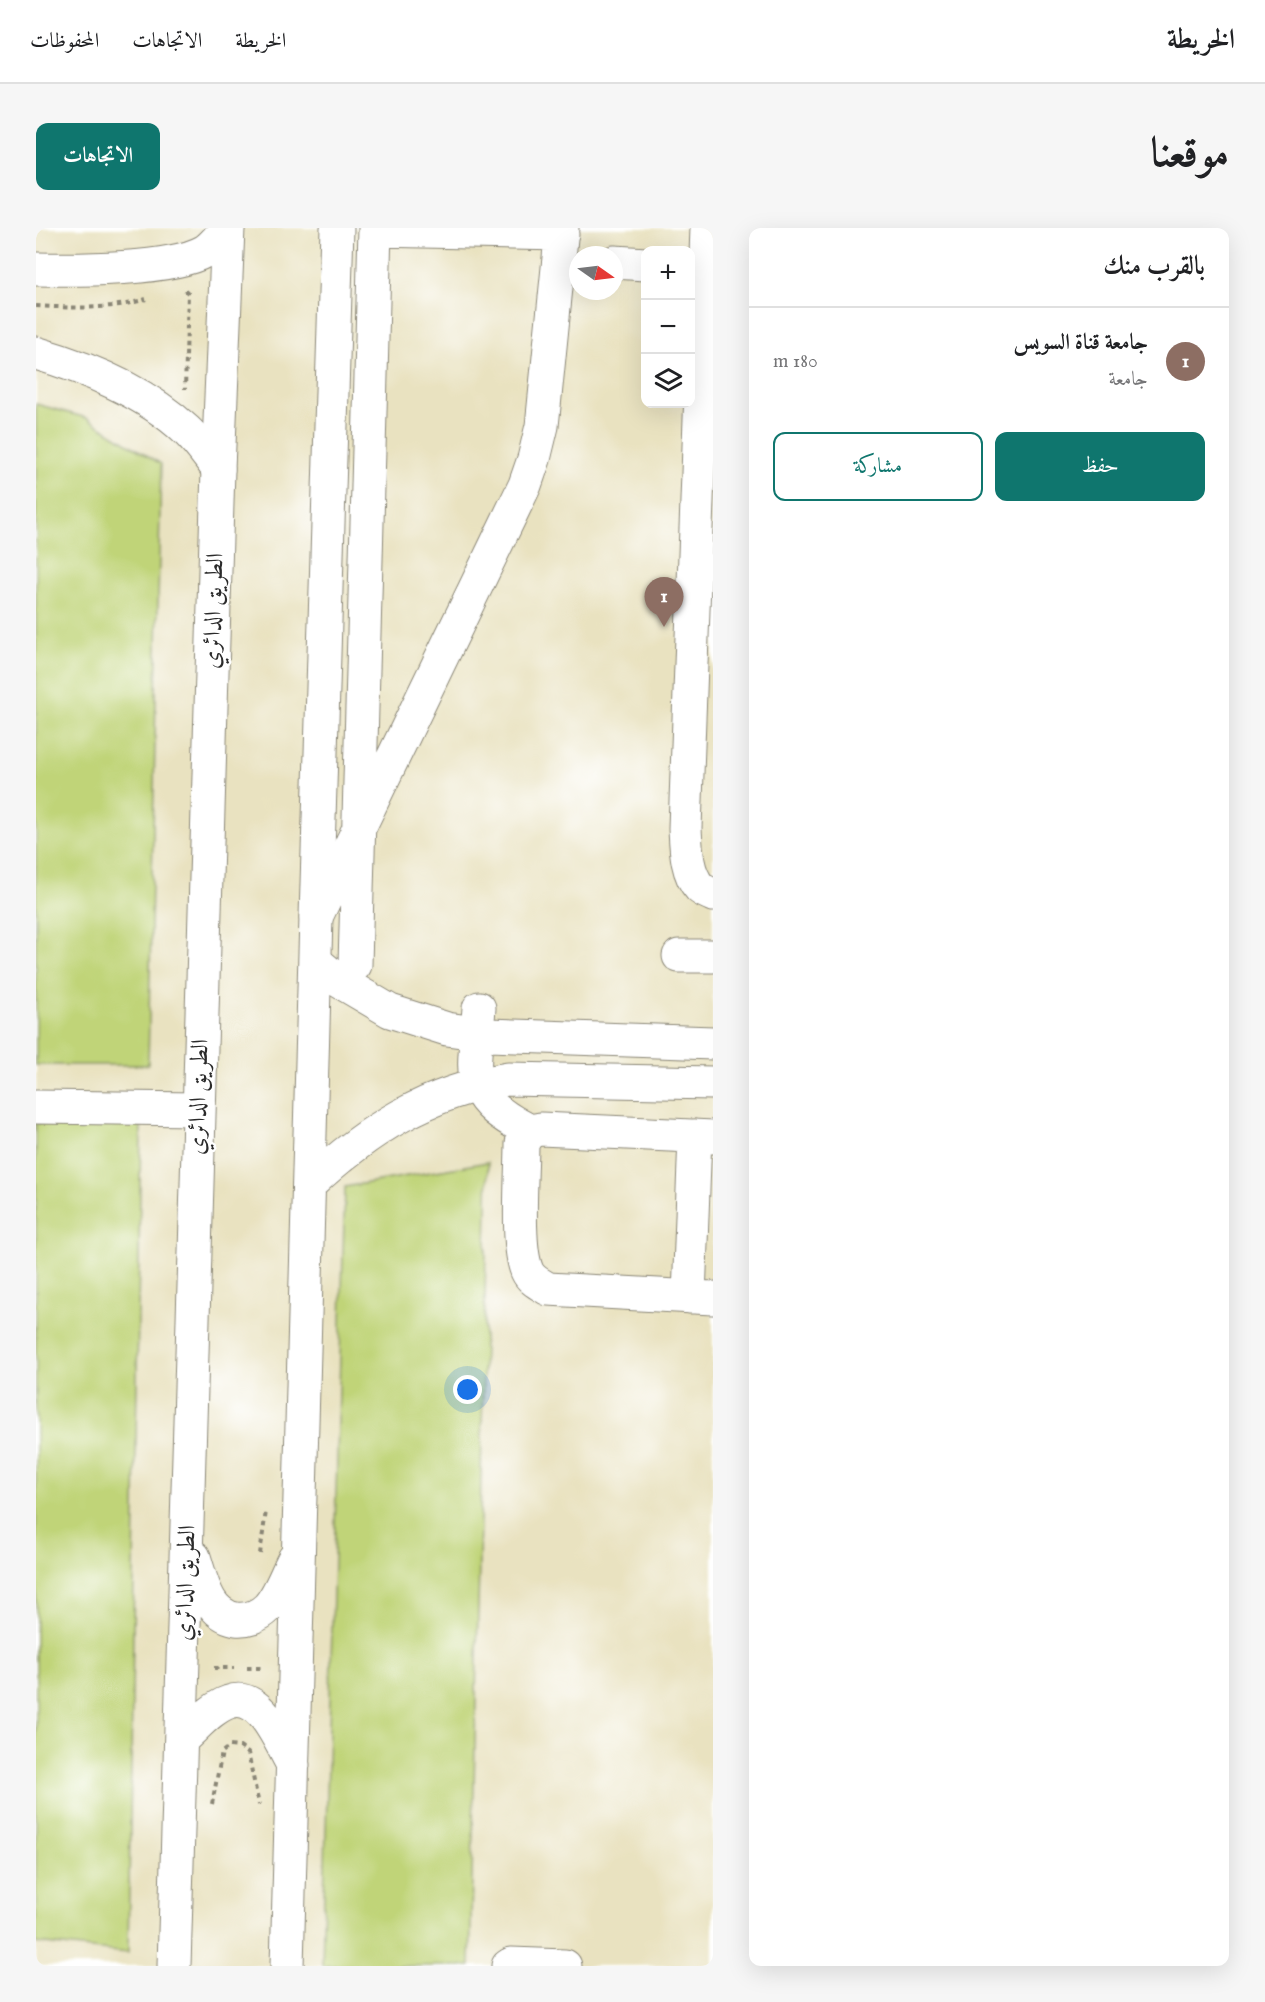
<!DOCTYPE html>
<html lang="ar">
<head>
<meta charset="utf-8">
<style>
	body { margin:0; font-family:"IM FELL English",Amiri,serif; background:#f6f6f6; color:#202124; direction:rtl }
	.controls { position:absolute; right:18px; top:18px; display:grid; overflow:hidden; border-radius:12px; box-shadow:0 6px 24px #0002 }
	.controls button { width:54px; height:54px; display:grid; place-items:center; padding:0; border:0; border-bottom:2px solid #e0e0e0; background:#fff; color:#202124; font:30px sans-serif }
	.compass { position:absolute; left:533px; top:18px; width:54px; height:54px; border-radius:50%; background:#fff; box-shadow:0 6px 24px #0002; rotate:104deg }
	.you { position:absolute; left:432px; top:1162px; width:21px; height:21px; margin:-15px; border:4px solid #fff; border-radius:50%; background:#1a73e8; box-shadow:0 0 0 9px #1a73e833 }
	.badge { display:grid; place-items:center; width:39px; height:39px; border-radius:50%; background:#0f766e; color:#fff; font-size:20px; font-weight:700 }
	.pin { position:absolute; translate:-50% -50px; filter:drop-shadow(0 2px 3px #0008) }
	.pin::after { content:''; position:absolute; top:32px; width:21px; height:18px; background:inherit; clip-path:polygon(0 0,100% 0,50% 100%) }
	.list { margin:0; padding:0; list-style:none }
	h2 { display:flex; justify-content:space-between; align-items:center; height:78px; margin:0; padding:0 24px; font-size:26px }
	h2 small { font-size:20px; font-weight:400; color:#757577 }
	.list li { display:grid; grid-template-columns:39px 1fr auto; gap:18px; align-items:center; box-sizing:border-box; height:108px; padding:0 24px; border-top:2px solid #e0e0e0 }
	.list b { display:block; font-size:22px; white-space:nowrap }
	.list p { margin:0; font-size:20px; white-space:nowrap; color:#757577 }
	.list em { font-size:20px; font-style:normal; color:#757577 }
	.actions { display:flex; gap:12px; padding:18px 24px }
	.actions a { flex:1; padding:14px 0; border:2px solid #0f766e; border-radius:12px; text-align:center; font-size:21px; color:#0f766e }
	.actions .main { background:#0f766e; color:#fff }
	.icon { flex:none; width:33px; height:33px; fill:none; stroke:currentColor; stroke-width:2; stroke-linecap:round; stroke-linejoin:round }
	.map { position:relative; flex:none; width:677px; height:1738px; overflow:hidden; direction:ltr; border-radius:12px }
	header { display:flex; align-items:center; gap:36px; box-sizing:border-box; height:84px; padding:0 30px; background:#fff; border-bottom:2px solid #e0e0e0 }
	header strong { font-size:28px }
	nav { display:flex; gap:33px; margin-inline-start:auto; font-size:21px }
	.intro { display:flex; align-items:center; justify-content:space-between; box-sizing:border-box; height:144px; padding:0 36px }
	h1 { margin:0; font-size:42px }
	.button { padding:15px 27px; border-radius:12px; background:#0f766e; color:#fff; font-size:21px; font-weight:700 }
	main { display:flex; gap:36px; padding:0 36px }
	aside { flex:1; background:#fff; border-radius:12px; box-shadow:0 6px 24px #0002 }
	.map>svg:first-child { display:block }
	.green { fill:#c0d478; stroke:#768052; stroke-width:1.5 }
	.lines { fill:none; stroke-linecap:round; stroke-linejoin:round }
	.minor-casing { stroke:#8a8676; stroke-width:35 }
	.major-casing { stroke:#8a8676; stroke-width:35 }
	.path { stroke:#8a8676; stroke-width:4; stroke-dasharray:4.5 4.5; stroke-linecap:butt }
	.minor { stroke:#fff; stroke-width:33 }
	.major { stroke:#fff; stroke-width:33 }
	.labels { text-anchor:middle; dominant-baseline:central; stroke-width:4.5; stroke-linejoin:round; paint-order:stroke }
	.street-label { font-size:24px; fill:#2b2b2b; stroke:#fff }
</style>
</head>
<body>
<header>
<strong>الخريطة</strong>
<nav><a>الخريطة</a><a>الاتجاهات</a><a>المحفوظات</a></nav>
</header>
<div class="intro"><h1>موقعنا</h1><a class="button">الاتجاهات</a></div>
<main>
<aside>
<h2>بالقرب منك<small></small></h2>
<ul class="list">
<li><span class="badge" style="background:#8d6e63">1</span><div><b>جامعة قناة السويس</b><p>جامعة</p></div><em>180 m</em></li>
</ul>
<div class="actions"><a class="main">حفظ</a><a>مشاركة</a></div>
</aside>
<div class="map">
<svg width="677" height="1738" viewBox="0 0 677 1738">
	<rect width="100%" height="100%" fill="#fff"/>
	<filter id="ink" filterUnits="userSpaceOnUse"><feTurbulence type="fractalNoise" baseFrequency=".0167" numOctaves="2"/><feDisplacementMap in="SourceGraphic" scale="12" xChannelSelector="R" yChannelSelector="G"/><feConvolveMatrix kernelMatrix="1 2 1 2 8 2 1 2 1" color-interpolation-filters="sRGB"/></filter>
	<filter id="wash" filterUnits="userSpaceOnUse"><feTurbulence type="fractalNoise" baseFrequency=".008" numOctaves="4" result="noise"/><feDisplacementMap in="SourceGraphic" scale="24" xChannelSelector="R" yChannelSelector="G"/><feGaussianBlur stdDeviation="1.35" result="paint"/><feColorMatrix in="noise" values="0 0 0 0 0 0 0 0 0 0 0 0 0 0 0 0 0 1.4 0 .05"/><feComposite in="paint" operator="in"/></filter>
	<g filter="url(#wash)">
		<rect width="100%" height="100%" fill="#e9e2c0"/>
		<path class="green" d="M0,176L51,190L125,236L112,837H0Z
			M0,895L105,896L92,1725L0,1715Z
			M452,934L434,1738H286L309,959Z"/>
	</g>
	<g filter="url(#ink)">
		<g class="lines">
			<defs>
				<path id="minor" d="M671,0L649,600C650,618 650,645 664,660C667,663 673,665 677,667
					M339,2L526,6
					M578,34L610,36
					M0,41C40,42 136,42 169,23C177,18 185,7 192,0
					M0,125C51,140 111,165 150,202C162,213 172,228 182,241
					M280,689L489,257L498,231L506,198L526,0
					M643,728H677
					M280,734L303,753L354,783L411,801L454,807L677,815
					M319,737L339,0
					M443,780C438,848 425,868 494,903
					M0,879L162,881
					M677,909L505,901L494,903L486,915C486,946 480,1017 491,1043C495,1052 504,1056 512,1061L677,1070
					M274,956C331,902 393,863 472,851L677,855
					M653,1069L659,908
					M472,1738L475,1736L529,1738"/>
				<path id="major" d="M158,1329C166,1353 171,1386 200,1391C211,1392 223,1388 231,1380C243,1368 250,1346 258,1331
					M146,1511C160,1499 175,1480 193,1474C225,1462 244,1515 257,1537
					M138,1738L182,241L192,0
					M251,1738L280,689L301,0"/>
			</defs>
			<use href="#minor" class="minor-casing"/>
			<use href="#major" class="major-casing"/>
			<path class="path" d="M149,62L152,65L149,161
				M0,78C37,80 75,82 110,71
				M224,1326L230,1283
				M178,1440H198
				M211,1440H228
				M176,1576L186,1524L194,1518L204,1519L212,1525L223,1577"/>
			<use href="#minor" class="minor"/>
			<use href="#major" class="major"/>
		</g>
	</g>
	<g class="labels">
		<g class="street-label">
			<text transform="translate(178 383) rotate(-88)">الطريق الدائري</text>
			<text transform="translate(163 869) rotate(-88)">الطريق الدائري</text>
			<text transform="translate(150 1355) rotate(-88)">الطريق الدائري</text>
		</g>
	</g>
</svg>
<div class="controls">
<button>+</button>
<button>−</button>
<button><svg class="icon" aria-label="layers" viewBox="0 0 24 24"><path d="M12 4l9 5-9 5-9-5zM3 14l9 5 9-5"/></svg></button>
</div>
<svg class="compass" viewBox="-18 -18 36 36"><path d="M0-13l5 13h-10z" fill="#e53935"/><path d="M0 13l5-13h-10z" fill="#757577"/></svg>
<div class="you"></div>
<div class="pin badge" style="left:628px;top:399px;background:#8d6e63">1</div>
</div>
</main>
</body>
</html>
